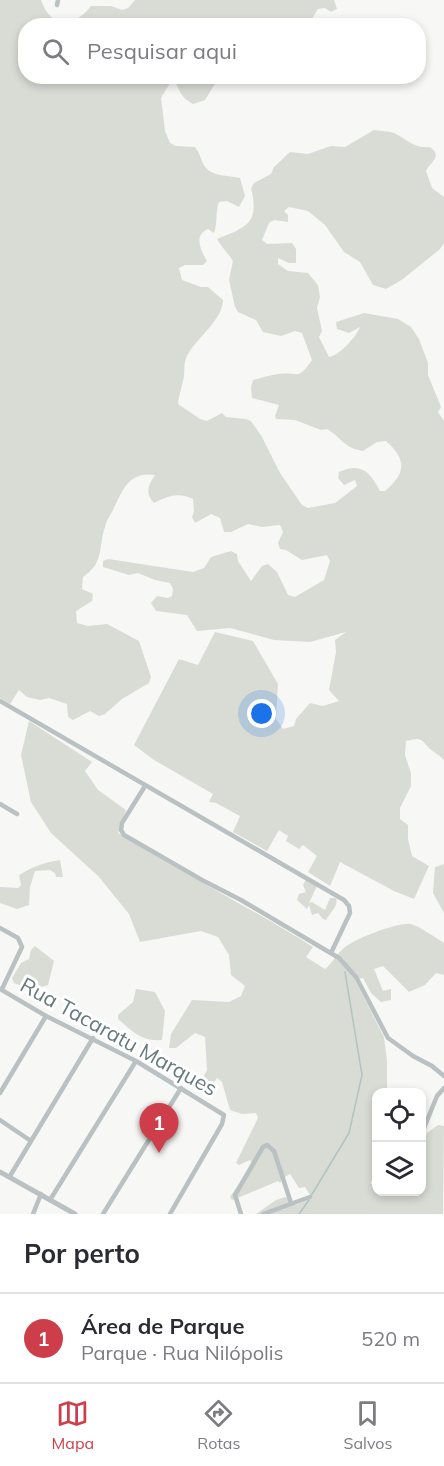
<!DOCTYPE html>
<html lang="pt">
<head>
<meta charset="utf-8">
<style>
	body { margin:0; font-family:Mulish,sans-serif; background:#f7f7f7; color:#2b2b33 }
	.controls { position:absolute; right:18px; bottom:18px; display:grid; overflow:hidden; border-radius:12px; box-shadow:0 3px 9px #0003 }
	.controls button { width:54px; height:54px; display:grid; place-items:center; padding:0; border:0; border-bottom:2px solid #e1e1e2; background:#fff; color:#2b2b33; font:30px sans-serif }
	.you { position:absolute; left:262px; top:714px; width:21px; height:21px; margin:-15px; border:4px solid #fff; border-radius:50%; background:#1a73e8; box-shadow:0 0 0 9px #1a73e833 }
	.badge { display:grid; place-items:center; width:39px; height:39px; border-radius:50%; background:#ce3e4a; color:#fff; font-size:20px; font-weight:700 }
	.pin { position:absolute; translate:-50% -50px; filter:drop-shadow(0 2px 3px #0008) }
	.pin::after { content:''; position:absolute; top:32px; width:21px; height:18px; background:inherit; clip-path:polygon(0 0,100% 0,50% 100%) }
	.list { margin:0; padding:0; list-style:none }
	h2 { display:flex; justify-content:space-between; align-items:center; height:78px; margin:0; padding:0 24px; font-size:26px }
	h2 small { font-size:20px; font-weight:400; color:#7c7c81 }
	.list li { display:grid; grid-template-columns:39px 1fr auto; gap:18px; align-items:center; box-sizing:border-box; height:90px; padding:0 24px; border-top:2px solid #e1e1e2 }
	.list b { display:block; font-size:22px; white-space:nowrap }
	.list p { margin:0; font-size:20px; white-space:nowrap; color:#7c7c81 }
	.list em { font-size:20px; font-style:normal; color:#7c7c81 }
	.icon { flex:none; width:33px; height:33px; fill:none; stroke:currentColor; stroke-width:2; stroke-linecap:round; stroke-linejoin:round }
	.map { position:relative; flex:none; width:444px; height:1214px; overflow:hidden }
	.search { position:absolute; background:#fff; box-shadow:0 3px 9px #0003; left:18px; right:18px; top:18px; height:66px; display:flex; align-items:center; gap:15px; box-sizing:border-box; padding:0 21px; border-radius:24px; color:#7c7c81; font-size:22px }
	.sheet { height:168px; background:#fff }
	nav { display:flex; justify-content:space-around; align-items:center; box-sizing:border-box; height:84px; border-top:2px solid #e1e1e2; background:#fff; font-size:16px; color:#7c7c81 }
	nav a { display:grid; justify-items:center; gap:3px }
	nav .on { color:#ce3e4a }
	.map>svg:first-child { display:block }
	.green { fill:#d9dcd5 }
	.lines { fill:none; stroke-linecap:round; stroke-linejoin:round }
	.stream { stroke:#b3c2c2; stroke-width:1.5 }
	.minor { stroke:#bac1c2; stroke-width:4.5 }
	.tertiary { stroke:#bac1c2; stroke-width:5 }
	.labels { text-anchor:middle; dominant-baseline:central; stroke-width:6; stroke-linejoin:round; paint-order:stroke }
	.street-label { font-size:21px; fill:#667a7c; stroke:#fff }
</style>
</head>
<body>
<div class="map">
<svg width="444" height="1214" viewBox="0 0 444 1214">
	<rect width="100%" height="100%" fill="#f7f7f5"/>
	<path class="green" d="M0,0H41C51,29 74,28 91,6H111L122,10L128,8L135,0H334L337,9L331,12L325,8L318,9L308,25L26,26V76L219,77L205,100L193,104C183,99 180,93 176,83H170L161,98L165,131L170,143L176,146L195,147C201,154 201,163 207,169C213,176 231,176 240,178L245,196L239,207L227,201L219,202C215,212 218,223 214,233L208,229C193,235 201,251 207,261L203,265H185L179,268L182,280L201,287H208L223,300C223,319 197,338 188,354C182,364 186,372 183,381C181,390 179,395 178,404L200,419L207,421L222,413L226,417L246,419L251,421L262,437L280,473L302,505L308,508L335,503L357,486L355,480L344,485L338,478L339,472C361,462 370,472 380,491H385C407,472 406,459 386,441L377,442L363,451C344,448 342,438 327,429L321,430L295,420L276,419L275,416L279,405L252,398L251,387L253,380C261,378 270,375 278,374C299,371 297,382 312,360L302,333L295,331L281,336L263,332L256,320L238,312L235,307L229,280L233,261C228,253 222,248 217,239C246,227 260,224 251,188L254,183L271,174L274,167L290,152L308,154L331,146L345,147L374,130C380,131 388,131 394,133C407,139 414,149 430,147C443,157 431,161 426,171L432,188L444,197V243L440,249L403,279L386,289L373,285L360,262L344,252L325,225L308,211L289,207L284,211L288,215V222L274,220L269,223L262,240L267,244L292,243L296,249V263H289L278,258V264L288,271L308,273L318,285L320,297L317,308L322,331L319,337L329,357C339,356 356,337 360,327L349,333L337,329L336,322L364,313L398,319L411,327L419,339L428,363V375L441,407L438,412L444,421V760C439,755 433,752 428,747C420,737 419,738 406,741L405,755L411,773V786L400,808V819L408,825V839L412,856L429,866L414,899L394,891L340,862L330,886L308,872L317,856L303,845L299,849L286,841L288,836L279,830L267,851L233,832L240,816L216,803L209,802L213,794L154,760L134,745L179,659L198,665L215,632L253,641L278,684L276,719L283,729L294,726L296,719L310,703L323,706L339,701L329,690L336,652L335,640L346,632L310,642L274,640L230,628L197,631L187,615L156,611L151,603L157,596L168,598L172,596L173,589L170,583L155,580L138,573L129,575L103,567V561L108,559L193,572L204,568L211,557L231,551L237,554L238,561L251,581L262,566L268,564L277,572L288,595L295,597L324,580L330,561L327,555L302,560L286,550L280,549L278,543L283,532L280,525L262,527L248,524L231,532H224L220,518L211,514L195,523L192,517L194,511L193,499C177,492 169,496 154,503C144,493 149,484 155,475C129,471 123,489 113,510C110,516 106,521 105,527C98,549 104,563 83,577L82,589L93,594L92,601L76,611L77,623L88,626L107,624L139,641L151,677L149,683L122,699L105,714L99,716L90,711L73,720L68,717L67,704L49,698L40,700L27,697L19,690L10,704L0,698Z
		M29,721L92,762L85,771L98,790L126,810L118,833C182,873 249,907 313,947L306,957L325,969C333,963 336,954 344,948C354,939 398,922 411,924C419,926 436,938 444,943V975L436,973L425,985L409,992L383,966L374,969L383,991L391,989V1000L381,1002L371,993L363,978L355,980L384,1037L387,1061V1092H376V1134L374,1141L376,1144V1175L370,1183L376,1187V1192L396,1195L403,1192H422V1146L427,1133L438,1125L444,1126L443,1214H256L276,1200L285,1197L296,1205L312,1198L305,1187L299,1188L290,1174L283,1178L280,1183L278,1181L233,1200L231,1199L230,1197L253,1164L250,1160L239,1165L236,1163L258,1118L256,1113L242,1114L230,1110L222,1082L217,1078L213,1084L209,1083L198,1088L207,1070L205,1037L195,1033L176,1048H169L171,1034L192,1000L229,1002L241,996L245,986L231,975L229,955L218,937L201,931L140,942L129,914L99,877L51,833L31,802L21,755Z
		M60,860L63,877H56L55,873L50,870L35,871L30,887L29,905L17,909L0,903V887L18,888L21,885L19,875C32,867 45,862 60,860Z
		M444,864V913L433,893L435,867Z
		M306,879L317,886L309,903L312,902L325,910L330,898H336C339,905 330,913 326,920L323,919L318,913L312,915L309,905L307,909L297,900L299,894L306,892L303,885Z
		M35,946L54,961L48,985L32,990L14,983L12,978L21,963L29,959L31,950Z
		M136,989L155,992L165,1011L162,1040C142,1042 132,1031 118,1019V1015L133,1002Z"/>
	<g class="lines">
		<path class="stream" d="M311,1196L349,1133L362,1075L345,972
			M299,1214L309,1200"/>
		<path class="minor" d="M57,5L58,0
			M0,701L344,900L349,906L350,913L331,953
			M145,786L122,823L121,830L124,835L202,880L241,900L339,958L356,977L388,1038L413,1056L432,1066L444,1076
			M0,804L17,814
			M0,928L18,938L22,947L2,989
			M0,989L46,1016L136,1061L224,1115L222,1124L170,1214
			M0,1093L46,1016
			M0,1120L31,1141
			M422,1133L437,1096L444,1088
			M10,1176L93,1038
			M50,1200L136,1061
			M33,1214L41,1194
			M103,1214L181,1088
			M241,1214L235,1195L263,1147L267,1145L274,1151L291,1203
			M263,1214L310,1197"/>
		<path class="tertiary" d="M0,1172L75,1214"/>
	</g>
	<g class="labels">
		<g class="street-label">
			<text transform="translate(119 1036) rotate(29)">Rua Tacaratu Marques</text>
		</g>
	</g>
</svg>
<div class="controls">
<button><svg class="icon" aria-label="locate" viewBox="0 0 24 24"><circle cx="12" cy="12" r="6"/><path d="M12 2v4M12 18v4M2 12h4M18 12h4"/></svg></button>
<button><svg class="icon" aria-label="layers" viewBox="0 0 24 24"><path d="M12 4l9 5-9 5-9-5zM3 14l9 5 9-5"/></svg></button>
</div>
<div class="you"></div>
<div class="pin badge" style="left:159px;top:1153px">1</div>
<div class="search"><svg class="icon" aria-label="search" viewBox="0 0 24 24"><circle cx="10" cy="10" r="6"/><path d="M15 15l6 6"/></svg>Pesquisar aqui</div>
</div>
<section class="sheet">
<h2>Por perto<small></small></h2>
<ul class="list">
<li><span class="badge">1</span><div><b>Área de Parque</b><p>Parque · Rua Nilópolis</p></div><em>520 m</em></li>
</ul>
</section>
<nav>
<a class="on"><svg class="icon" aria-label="map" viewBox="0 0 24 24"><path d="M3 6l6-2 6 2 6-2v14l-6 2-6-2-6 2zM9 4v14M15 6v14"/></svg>Mapa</a>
<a><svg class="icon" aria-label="directions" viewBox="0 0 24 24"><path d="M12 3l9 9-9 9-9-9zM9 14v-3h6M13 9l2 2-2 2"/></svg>Rotas</a>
<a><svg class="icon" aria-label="saved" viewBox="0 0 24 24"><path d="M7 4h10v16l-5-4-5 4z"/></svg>Salvos</a>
</nav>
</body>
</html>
